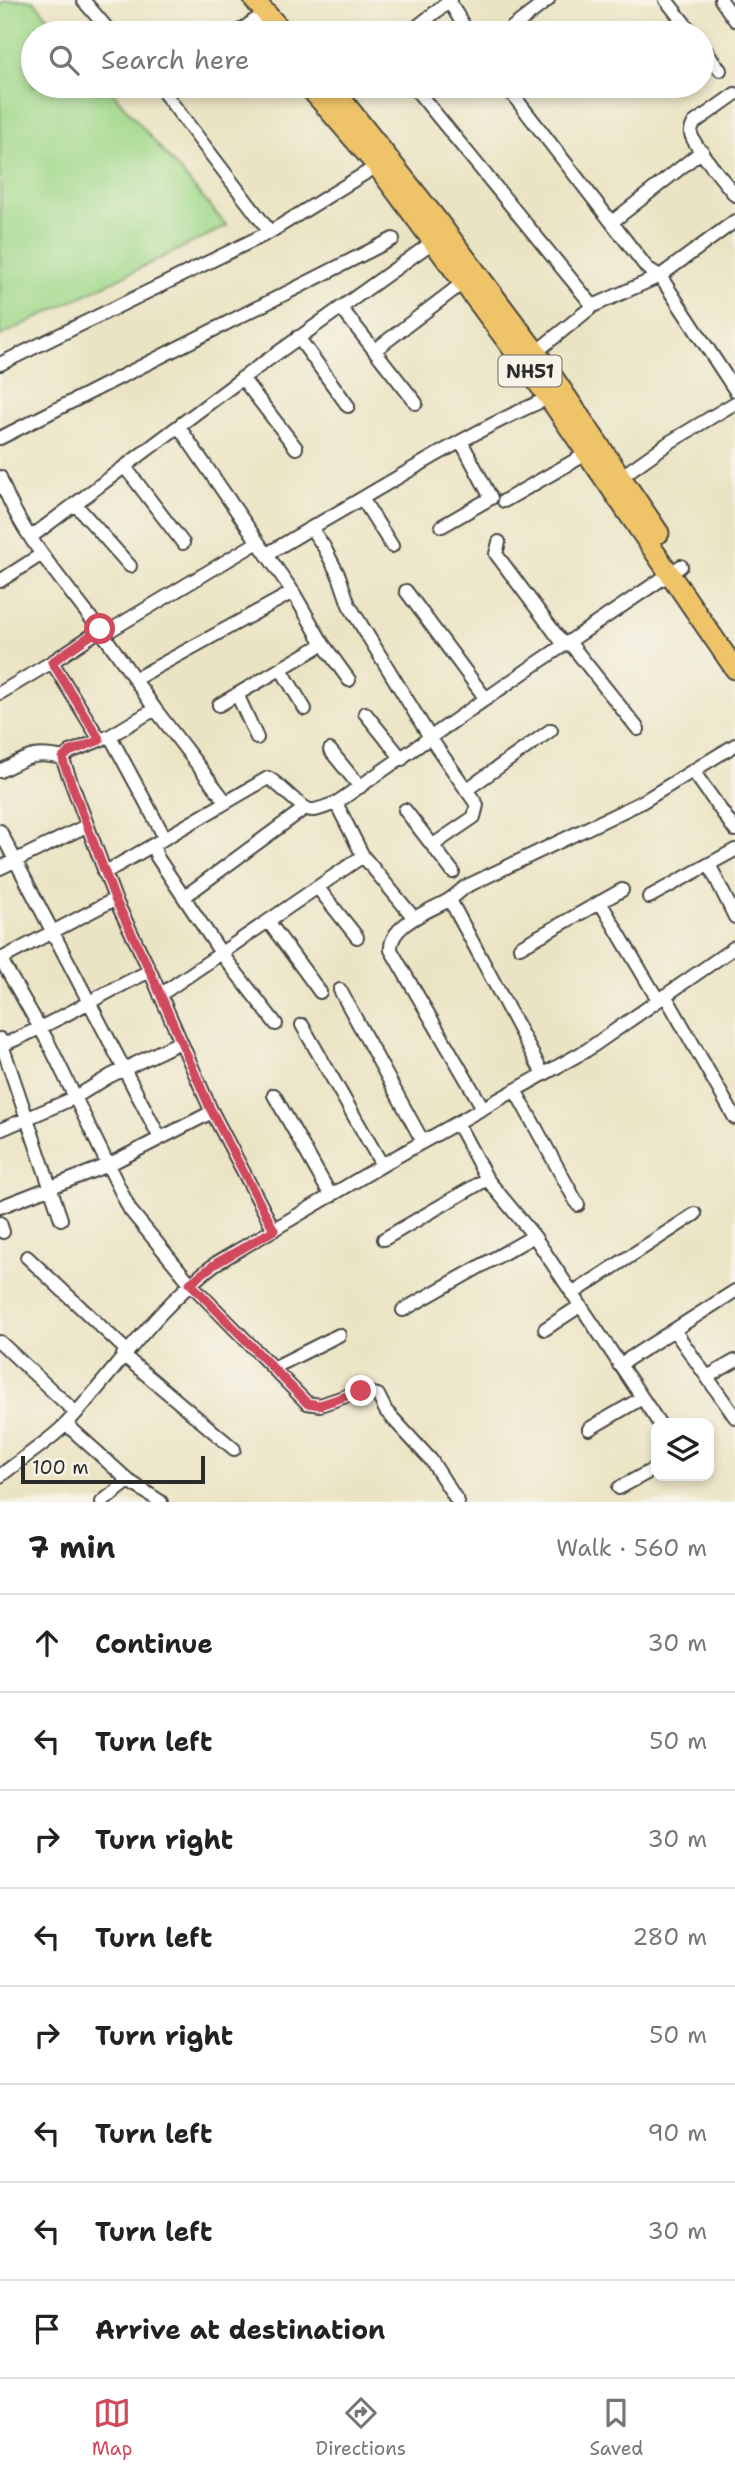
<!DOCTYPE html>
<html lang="en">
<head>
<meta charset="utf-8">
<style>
	body { margin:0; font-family:"Shantell Sans",sans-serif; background:#f2f2f2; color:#222 }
	.controls { position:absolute; right:21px; bottom:21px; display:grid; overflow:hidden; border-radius:14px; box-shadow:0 4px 10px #0003 }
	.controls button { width:63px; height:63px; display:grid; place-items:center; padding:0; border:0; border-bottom:2px solid #e0e0e0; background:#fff; color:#222; font:35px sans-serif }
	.scale { position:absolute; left:21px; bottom:18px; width:184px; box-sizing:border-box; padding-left:7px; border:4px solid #2b2b2b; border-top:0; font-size:19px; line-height:24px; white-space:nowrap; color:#2b2b2b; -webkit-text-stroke:5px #f7f3e8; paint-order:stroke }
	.stop { position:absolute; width:21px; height:21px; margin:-16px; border:5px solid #d1495b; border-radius:50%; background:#fff }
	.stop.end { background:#d1495b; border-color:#fff; box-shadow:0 2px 7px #0008 }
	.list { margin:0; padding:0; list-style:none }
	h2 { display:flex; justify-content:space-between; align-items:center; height:91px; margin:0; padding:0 28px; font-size:30px }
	h2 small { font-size:23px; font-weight:400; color:#767676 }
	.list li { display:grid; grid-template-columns:46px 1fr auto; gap:21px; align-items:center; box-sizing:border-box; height:98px; padding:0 28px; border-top:2px solid #e0e0e0 }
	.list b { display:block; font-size:26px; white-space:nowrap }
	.list em { font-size:23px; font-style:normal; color:#767676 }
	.icon { flex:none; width:38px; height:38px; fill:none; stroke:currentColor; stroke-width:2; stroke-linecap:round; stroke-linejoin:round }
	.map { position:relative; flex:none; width:735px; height:1502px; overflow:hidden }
	.search { position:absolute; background:#fff; box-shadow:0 4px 10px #0003; left:21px; right:21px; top:21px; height:77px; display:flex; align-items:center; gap:18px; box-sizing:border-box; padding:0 24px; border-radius:38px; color:#767676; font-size:26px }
	.sheet { height:875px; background:#fff }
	nav { display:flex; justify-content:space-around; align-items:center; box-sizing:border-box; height:98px; border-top:2px solid #e0e0e0; background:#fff; font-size:19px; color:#767676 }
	nav a { display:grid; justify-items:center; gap:4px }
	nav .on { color:#d1495b }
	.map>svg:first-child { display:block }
	.green { fill:#a1d98b; stroke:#66825b; stroke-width:2 }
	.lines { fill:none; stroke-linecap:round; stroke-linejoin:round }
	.minor-casing { stroke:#484742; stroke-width:16 }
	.trunk-casing { stroke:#484742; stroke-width:23 }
	.minor { stroke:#fff; stroke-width:12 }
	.trunk { stroke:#efc469; stroke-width:19 }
	.route { stroke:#d1495b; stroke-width:9 }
	.labels { text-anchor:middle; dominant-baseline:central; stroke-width:6; stroke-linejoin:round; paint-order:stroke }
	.shield { fill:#f7f3e8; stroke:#686764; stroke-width:2 }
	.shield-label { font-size:19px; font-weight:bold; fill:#2b2b2b }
</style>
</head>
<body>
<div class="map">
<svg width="735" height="1502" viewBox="0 0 735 1502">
	<rect width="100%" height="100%" fill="#f7f3e8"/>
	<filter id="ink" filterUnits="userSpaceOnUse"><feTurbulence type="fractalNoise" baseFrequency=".0143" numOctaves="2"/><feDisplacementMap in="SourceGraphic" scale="14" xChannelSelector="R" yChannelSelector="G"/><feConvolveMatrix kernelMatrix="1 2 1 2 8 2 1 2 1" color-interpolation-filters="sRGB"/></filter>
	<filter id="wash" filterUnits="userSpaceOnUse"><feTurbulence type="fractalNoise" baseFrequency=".00686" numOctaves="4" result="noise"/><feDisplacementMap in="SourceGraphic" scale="28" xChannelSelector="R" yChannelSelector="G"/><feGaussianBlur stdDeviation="1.57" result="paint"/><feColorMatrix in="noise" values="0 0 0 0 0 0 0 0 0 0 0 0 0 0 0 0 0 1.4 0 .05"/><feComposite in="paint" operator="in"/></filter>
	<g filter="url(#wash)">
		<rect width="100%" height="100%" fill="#ebe4c4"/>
		<path class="green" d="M6,0H33L62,33H33V86H107L227,226L0,336V4Z"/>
	</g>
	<g filter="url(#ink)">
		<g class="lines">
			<defs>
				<path id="minor" d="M83,0L111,33
					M666,0L692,33
					M721,0L735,20
					M449,1L468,33
					M237,33L255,20
					M409,33L451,0
					M505,33L548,0
					M702,46L720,70
					M175,86L165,94L270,232
					M413,86L593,306
					M506,86L647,268L660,276L593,306L536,352
					M735,94L694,123C692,128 690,129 691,134C694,147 725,182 735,195
					M735,221L660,276L735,390
					M612,222L702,151
					M341,308L416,403
					M298,337L348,406
					M375,350L464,282
					M0,364L270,232L377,166
					M242,378L296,448
					M0,438L393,239
					M125,467L183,543
					M0,477C18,531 59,576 93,621C115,649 135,680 155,709L110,736L70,752L63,758L64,763L115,899L150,971L210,1108L274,1230
					M615,481L670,442L735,403
					M363,500L392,546
					M504,501L588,453
					M75,504L130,566
					M442,526L491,498L462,443
					M31,537L248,374L437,239
					M499,542L496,554L564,645
					M267,554L311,528
					M0,581L42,554
					M406,591L486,699
					M293,592L323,644
					M104,634L258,542L179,427
					M569,642L638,729
					M52,662L100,740
					M281,669L305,709
					M135,679L293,592L258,542
					M0,693L52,662L100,630
					M237,694L257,738
					M219,705L323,644L349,680
					M155,709L226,802
					M365,713L402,759
					M110,736L165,838
					M330,750L360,787
					M0,771C27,758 32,751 63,758
					M693,771L735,830
					M466,790L551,730
					M336,803L533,666L681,566
					M405,810L453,872
					M0,831L160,1138
					M153,845L268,778C281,784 302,812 314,810C321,809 329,805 336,803L363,856
					M433,845L474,817L477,805L431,739L349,605L339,576L324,547L311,528C389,484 466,433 549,398
					M709,864L735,917
					M0,868L86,826
					M104,873L153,845L157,857L221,953L276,1024
					M318,888L357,937
					M184,897L305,808
					M649,897L735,850
					M450,900L543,1074
					M600,902L658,1000
					M268,921L320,992
					M520,947L622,890
					M0,958L48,1042L130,1210L190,1283L307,1403L320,1405L361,1391L378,1395L386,1411L431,1460L458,1502
					M1,959L115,899
					M340,990L423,1142
					M160,995L363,856L414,918
					M665,995L735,1118
					M302,1025L382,1165
					M0,1039L61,1219
					M0,1046C52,1025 99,995 150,971
					M515,1090L578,1205
					M274,1095L331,1196
					M483,1108L391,950C389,925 429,911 447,901C454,897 459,892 465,887L642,802L735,745
					M0,1130L74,1098L110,1076L180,1042
					M0,1207L108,1165L212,1112
					M0,1223L3,1232
					M534,1236L659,1423
					M384,1239L487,1179L457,1123
					M27,1257L126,1350
					M572,1294L695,1214
					M403,1310L534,1236L487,1179
					M545,1329L580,1306
					M674,1330L735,1417
					M0,1342L76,1413
					M123,1355L234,1449
					M619,1365L735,1291
					M273,1368L339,1335
					M707,1377L735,1361
					M66,1424L129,1481
					M589,1429L642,1398
					M0,1476C22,1458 49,1442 68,1422C118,1368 155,1309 215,1264L396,1157L587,1050L735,947
					M619,1488L656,1468
					M102,1502L129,1481L161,1502"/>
				<path id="trunk" d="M254,0L284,33
					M308,86L377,166L549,398L735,669
					M331,86L437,220L536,352L659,533"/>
			</defs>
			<use href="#minor" class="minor-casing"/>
			<use href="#trunk" class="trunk-casing"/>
			<use href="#minor" class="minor"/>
			<use href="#trunk" class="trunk"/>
		</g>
	</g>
	<g class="lines" filter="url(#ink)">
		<path class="route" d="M100,629L52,662L100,740L69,752L63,758L64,764L115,899L150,971L210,1108L274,1230L215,1264L190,1283L307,1403L320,1405L361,1391"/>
	</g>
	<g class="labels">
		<rect class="shield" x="498.5" y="355.5" width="63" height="31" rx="5"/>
		<g class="shield-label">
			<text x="530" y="371">NH51</text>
		</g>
	</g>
</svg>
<div class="controls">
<button><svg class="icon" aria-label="layers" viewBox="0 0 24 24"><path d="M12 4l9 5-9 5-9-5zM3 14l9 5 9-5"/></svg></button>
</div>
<div class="scale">100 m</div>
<div class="stop" style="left:100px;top:629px"></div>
<div class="stop end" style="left:361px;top:1391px"></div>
<div class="search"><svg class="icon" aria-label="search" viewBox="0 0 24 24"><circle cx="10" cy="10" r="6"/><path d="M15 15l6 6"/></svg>Search here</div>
</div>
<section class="sheet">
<h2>7 min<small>Walk · 560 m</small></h2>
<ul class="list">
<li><svg class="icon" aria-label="ahead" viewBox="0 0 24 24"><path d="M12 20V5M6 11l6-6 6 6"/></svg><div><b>Continue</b></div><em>30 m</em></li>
<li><svg class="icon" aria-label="left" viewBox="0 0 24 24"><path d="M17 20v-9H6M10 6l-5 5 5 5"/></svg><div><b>Turn left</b></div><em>50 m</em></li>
<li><svg class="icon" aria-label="right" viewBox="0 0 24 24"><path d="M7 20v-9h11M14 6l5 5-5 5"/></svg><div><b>Turn right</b></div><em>30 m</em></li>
<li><svg class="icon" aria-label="left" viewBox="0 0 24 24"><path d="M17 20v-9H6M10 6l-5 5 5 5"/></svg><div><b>Turn left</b></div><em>280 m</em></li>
<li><svg class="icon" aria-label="right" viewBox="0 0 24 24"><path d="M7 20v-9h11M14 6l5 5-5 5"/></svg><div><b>Turn right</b></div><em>50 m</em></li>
<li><svg class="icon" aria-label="left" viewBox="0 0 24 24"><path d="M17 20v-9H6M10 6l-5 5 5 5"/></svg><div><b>Turn left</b></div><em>90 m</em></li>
<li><svg class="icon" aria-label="left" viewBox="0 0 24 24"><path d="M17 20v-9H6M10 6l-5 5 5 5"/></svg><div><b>Turn left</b></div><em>30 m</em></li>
<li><svg class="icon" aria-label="arrive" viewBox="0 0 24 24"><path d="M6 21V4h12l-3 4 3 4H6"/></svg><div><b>Arrive at destination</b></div></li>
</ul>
</section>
<nav>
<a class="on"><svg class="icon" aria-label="map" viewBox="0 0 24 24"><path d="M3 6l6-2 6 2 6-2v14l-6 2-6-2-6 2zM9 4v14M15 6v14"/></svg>Map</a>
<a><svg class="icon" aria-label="directions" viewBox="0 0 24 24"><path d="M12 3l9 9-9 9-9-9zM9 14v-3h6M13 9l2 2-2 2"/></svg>Directions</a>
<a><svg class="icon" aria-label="saved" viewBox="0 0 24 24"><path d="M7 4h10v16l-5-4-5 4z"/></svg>Saved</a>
</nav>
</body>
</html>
